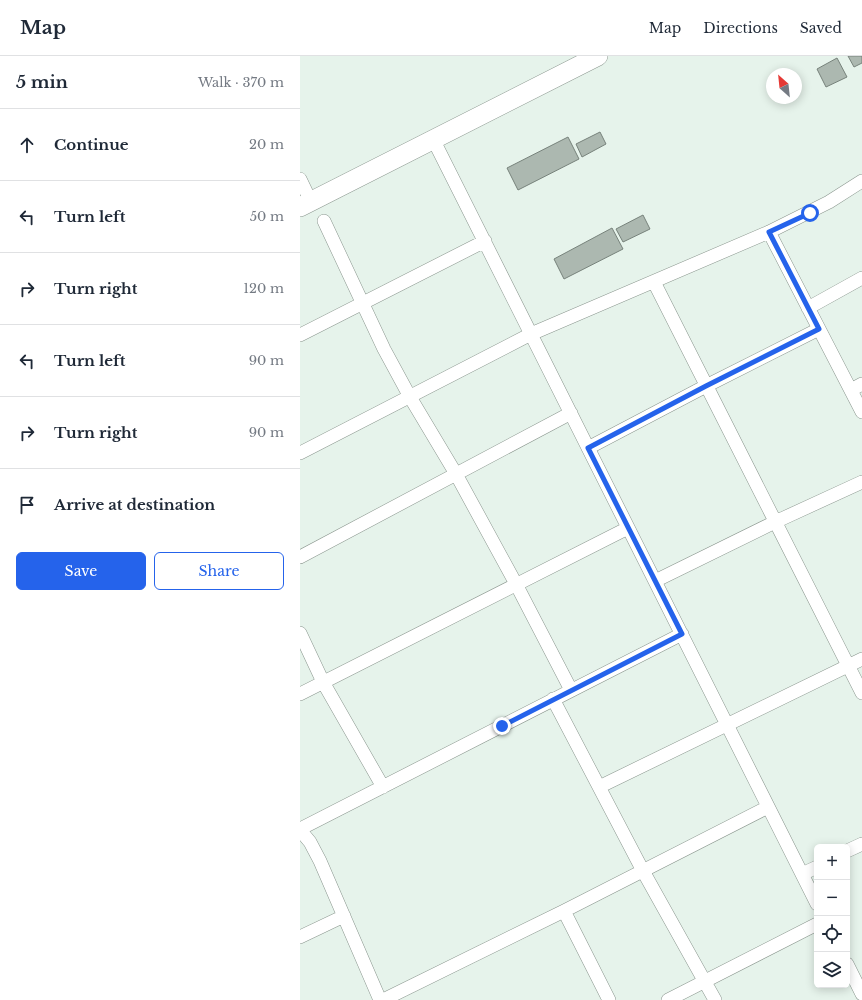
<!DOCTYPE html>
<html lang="en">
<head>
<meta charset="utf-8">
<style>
	body { margin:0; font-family:"Libre Baskerville",serif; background:#f6f6f7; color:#1f2937 }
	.controls { position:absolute; right:12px; bottom:12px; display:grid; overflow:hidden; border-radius:6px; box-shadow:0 2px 10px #0003 }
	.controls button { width:36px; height:36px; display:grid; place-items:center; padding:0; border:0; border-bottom:1px solid #e0e1e3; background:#fff; color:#1f2937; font:20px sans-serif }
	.compass { position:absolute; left:466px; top:12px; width:36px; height:36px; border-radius:50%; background:#fff; box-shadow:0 2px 10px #0003; rotate:333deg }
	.stop { position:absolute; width:12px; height:12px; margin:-9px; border:3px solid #2563eb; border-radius:50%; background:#fff }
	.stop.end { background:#2563eb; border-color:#fff; box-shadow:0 1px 4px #0008 }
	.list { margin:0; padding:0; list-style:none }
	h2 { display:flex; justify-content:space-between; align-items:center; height:52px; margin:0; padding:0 16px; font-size:17px }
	h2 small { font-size:13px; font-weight:400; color:#747a83 }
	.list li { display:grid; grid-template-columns:26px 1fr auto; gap:12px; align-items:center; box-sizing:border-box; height:72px; padding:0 16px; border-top:1px solid #e0e1e3 }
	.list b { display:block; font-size:15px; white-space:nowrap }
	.list em { font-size:13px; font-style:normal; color:#747a83 }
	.actions { display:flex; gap:8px; padding:12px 16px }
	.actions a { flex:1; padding:9px 0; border:1px solid #2563eb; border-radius:6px; text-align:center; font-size:14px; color:#2563eb }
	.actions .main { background:#2563eb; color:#fff }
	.icon { flex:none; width:22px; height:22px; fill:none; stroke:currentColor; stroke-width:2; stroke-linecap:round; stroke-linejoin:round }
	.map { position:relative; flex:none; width:562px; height:944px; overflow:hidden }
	header { display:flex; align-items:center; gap:24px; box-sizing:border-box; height:56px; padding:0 20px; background:#fff; border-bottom:1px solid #e0e1e3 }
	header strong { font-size:19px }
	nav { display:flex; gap:22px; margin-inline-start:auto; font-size:14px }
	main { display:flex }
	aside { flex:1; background:#fff }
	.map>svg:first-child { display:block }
	.building { fill:#acb8b0; stroke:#77827b }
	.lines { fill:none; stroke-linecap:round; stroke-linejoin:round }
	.street-casing { stroke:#8a968e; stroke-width:14 }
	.secondary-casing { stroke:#8a968e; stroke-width:20 }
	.street { stroke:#fff; stroke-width:13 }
	.secondary { stroke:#fff; stroke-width:19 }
	.route { stroke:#2563eb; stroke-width:5 }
</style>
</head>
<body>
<header>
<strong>Map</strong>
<nav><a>Map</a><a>Directions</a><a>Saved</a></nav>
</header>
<main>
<aside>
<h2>5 min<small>Walk · 370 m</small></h2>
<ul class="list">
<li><svg class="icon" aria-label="ahead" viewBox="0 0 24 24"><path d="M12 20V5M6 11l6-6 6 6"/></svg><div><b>Continue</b></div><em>20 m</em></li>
<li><svg class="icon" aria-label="left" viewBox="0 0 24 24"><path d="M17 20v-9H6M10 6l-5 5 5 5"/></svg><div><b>Turn left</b></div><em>50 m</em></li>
<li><svg class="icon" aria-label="right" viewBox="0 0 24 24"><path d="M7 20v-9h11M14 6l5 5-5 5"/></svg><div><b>Turn right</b></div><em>120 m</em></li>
<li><svg class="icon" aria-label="left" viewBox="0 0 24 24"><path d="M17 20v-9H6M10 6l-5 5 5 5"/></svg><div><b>Turn left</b></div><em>90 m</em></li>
<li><svg class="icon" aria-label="right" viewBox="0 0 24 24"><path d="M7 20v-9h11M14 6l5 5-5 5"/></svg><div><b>Turn right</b></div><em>90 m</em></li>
<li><svg class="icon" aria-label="arrive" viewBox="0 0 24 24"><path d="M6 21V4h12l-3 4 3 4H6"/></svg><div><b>Arrive at destination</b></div></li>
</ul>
<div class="actions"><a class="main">Save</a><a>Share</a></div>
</aside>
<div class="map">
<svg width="562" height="944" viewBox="0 0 562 944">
	<rect width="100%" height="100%" fill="#e6f3eb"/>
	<path class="building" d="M548,0H562V7L554,11Z
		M537,2L547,21L526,31L517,13Z
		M300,76L306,88L282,101L276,88Z
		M268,81L279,103L218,134L207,112Z
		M343,159L350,173L323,186L316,173Z
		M312,172L323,193L264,223L254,203Z"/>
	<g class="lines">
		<defs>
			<path id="street" d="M133,83L517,848
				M0,123L11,146
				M24,165L84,293L110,341L156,418L216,528L271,634
				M469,176L562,356
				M354,226L562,637
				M508,252L562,222
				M0,279L185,185
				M551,334L562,328
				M288,392L406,330L519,273
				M0,397L231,278L469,176L529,146L562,125
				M0,501L271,357
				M355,525L475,466L562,426
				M0,577L23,626L83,731
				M0,638L328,472
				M253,643L343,815L415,944
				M299,731L562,603
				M0,773L382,578
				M0,774L10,786L20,805L80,944
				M547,795L562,788
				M502,818L517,811
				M264,855L309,944
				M0,881L44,860
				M547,908L562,938
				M83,944L264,855L468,751
				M368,944L517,868"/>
			<path id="secondary" d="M0,151L298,0"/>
		</defs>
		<use href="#street" class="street-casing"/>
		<use href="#secondary" class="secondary-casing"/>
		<use href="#street" class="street"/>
		<use href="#secondary" class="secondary"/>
	</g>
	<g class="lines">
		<path class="route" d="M202,670L382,578L288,392L406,330L519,273L469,176L510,157"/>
	</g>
</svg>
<div class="controls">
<button>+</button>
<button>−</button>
<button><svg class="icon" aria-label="locate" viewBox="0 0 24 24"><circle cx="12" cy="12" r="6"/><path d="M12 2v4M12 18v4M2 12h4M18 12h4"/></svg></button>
<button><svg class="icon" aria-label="layers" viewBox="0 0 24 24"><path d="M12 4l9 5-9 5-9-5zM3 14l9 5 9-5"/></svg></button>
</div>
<svg class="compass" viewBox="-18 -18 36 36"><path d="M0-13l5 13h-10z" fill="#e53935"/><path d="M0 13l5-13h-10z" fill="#747a83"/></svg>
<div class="stop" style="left:510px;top:157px"></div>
<div class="stop end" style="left:202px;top:670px"></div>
</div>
</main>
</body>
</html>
